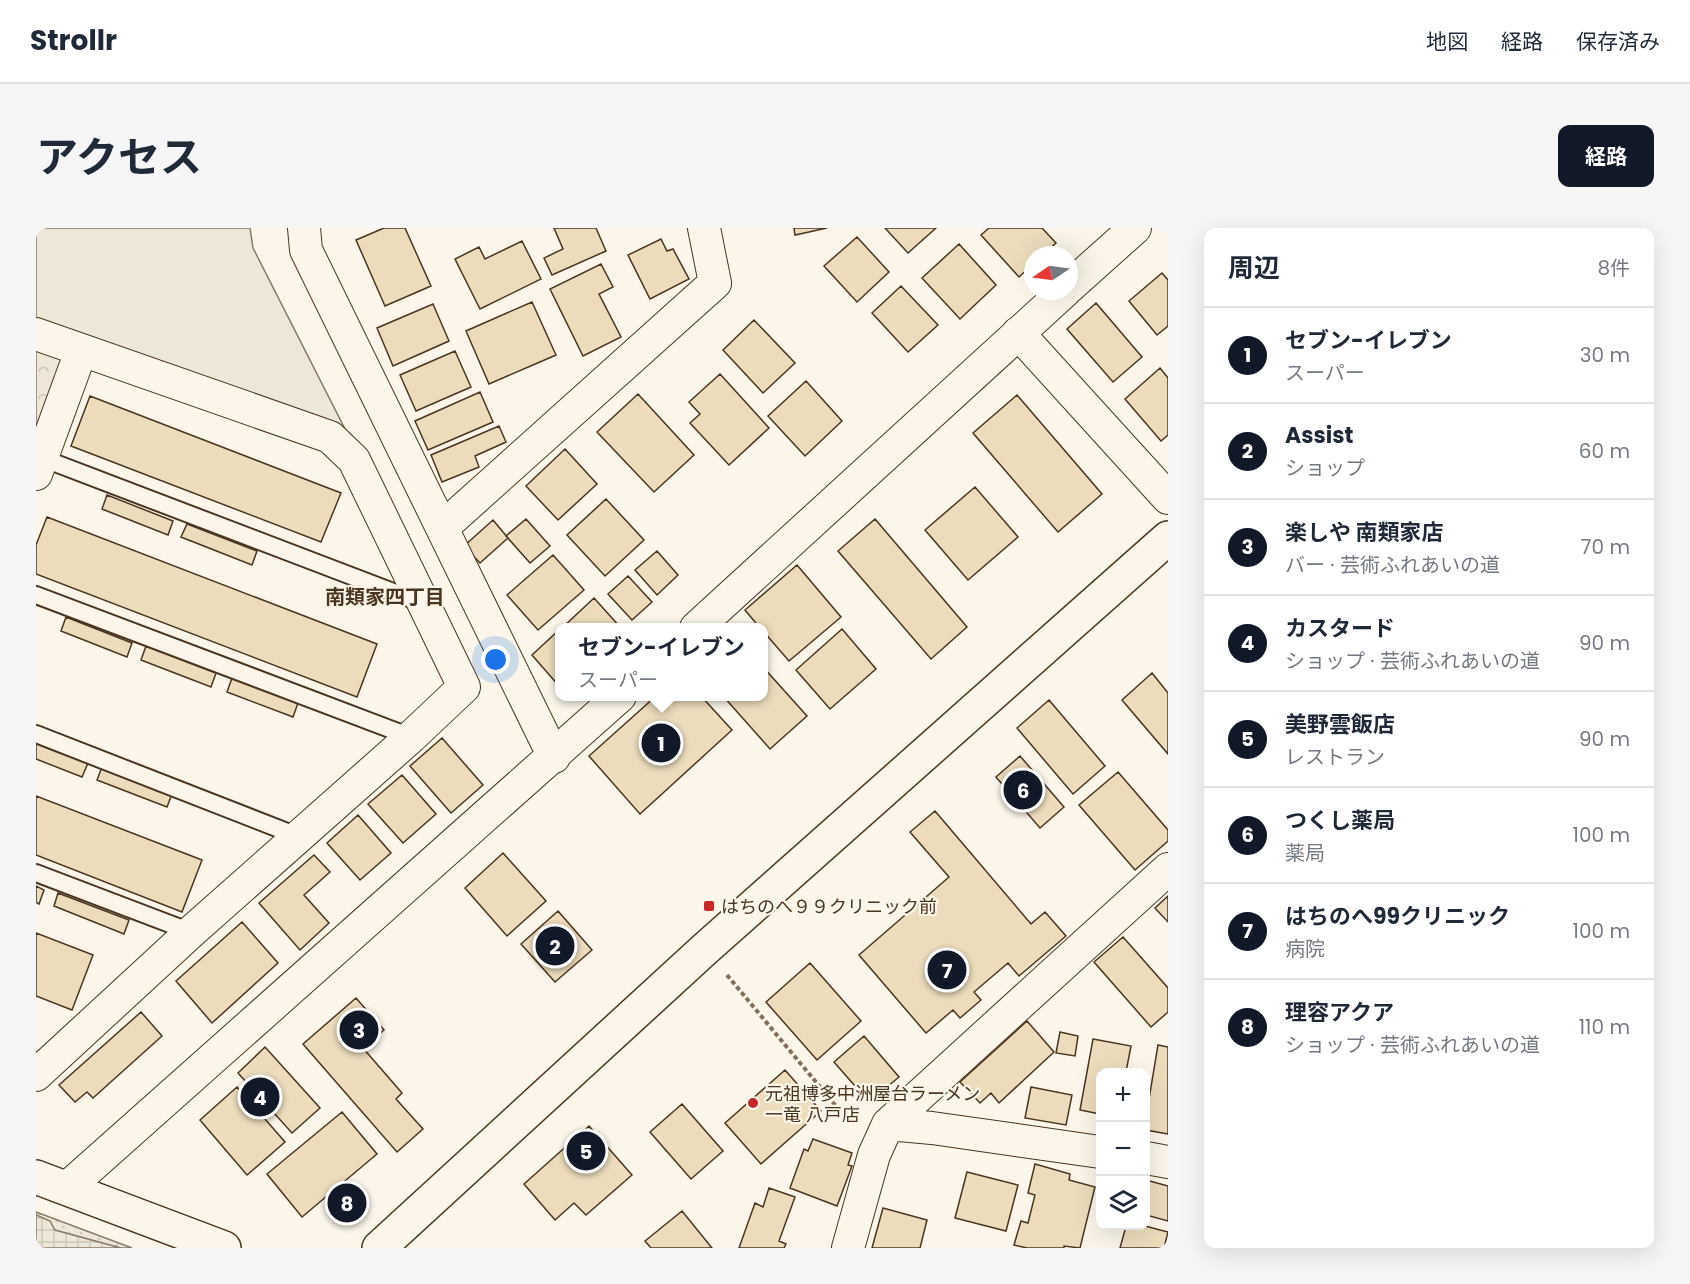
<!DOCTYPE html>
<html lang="ja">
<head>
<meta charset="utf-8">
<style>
	body { margin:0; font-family:Poppins,"Noto Sans JP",sans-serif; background:#f6f6f7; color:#1f2937 }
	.controls { position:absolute; right:18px; bottom:18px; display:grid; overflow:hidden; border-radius:12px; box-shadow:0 6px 24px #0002 }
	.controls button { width:54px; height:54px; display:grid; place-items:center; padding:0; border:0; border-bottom:2px solid #e0e1e3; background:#fff; color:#1f2937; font:30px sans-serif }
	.compass { position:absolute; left:988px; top:18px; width:54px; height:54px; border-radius:50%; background:#fff; box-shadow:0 6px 24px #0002; rotate:257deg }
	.you { position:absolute; left:460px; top:432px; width:21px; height:21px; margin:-15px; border:4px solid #fff; border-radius:50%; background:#1a73e8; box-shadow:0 0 0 9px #1a73e833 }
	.badge { display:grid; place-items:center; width:39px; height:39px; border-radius:50%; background:#111827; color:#fff; font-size:20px; font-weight:700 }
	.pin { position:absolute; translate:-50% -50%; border:3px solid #fff; box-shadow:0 2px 6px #0006 }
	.popup { position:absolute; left:519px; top:395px; width:213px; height:78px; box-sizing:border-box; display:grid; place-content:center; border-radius:12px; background:#fff; filter:drop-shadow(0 2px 4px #0005); font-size:20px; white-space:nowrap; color:#747a83 }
	.popup b { font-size:22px; color:#1f2937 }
	.popup::after { content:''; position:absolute; left:50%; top:100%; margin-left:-12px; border:12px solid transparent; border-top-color:#fff }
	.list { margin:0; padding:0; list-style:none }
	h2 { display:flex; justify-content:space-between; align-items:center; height:78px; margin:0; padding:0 24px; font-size:26px }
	h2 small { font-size:20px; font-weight:400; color:#747a83 }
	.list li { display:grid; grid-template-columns:39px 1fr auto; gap:18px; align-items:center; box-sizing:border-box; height:96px; padding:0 24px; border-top:2px solid #e0e1e3 }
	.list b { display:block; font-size:22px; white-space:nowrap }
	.list p { margin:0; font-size:20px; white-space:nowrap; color:#747a83 }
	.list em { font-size:20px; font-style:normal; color:#747a83 }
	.icon { flex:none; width:33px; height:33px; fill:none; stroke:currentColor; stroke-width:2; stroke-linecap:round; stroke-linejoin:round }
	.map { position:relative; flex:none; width:1132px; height:1020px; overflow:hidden; border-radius:12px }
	header { display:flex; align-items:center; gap:36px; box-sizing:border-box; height:84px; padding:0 30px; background:#fff; border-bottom:2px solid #e0e1e3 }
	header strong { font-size:28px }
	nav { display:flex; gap:33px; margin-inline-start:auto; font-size:21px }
	.intro { display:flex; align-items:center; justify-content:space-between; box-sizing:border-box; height:144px; padding:0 36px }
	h1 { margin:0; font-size:42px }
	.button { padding:15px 27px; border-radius:12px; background:#111827; color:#fff; font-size:21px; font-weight:700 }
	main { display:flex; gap:36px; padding:0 36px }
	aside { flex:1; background:#fff; border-radius:12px; box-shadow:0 6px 24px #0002 }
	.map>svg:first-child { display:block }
	.grass { fill:url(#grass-dots); stroke:#887966; stroke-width:1.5 }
	.forest { fill:url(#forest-crowns); stroke:#887966; stroke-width:1.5 }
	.parking { fill:#ede7d9; stroke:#887966; stroke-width:1.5 }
	.plaza { fill:url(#plaza-grid); stroke:#887966; stroke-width:1.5 }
	.building { fill:#ecdcbc; stroke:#4a3520; stroke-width:1.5 }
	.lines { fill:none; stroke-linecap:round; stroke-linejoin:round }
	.lane-casing { stroke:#4a3520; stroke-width:20 }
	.street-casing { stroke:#4a3520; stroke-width:34 }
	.secondary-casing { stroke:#4a3520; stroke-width:36 }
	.path { stroke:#7f6f5c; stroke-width:4; stroke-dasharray:4.5 3; stroke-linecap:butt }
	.lane { stroke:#fbf6e9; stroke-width:16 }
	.street { stroke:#fbf6e9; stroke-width:32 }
	.secondary { stroke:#fbf6e9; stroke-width:33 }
	.power { stroke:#c62828; stroke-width:1.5; stroke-dasharray:21 4.5 3 4.5; stroke-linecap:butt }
	.poi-dot { fill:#c62828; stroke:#fbf6e9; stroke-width:2 }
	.labels { text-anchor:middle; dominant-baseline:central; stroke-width:4.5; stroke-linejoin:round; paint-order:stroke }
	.poi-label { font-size:18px; fill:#4a3520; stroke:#fbf6e9; text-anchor:start }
	.neighbourhood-label { font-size:20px; font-weight:bold; fill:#4a3520; stroke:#fbf6e9 }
</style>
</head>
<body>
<header>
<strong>Strollr</strong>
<nav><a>地図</a><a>経路</a><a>保存済み</a></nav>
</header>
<div class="intro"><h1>アクセス</h1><a class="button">経路</a></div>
<main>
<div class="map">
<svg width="1132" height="1020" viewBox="0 0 1132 1020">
	<defs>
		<pattern id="grass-dots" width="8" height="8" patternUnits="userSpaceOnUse" patternTransform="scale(1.5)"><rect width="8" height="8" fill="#ede6d9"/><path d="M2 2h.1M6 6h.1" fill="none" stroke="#cdc6ba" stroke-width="1.8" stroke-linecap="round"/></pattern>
		<pattern id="forest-crowns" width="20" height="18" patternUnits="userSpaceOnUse" patternTransform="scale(1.5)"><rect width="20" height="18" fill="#ede6d9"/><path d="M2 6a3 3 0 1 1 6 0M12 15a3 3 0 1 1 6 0" fill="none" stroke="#cdc6ba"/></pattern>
		<pattern id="plaza-grid" width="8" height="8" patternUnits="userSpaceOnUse" patternTransform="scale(1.5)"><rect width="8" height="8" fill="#ede7d9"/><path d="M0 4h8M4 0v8" fill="none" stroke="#cdc7ba"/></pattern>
	</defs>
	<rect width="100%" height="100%" fill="#fbf6e9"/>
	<path class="grass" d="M0,984L96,1020H0Z"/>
	<path class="forest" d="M0,116L32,128L0,215Z"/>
	<path class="parking" d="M0,0H214L217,20L312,207L0,91Z"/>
	<path class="plaza" d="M0,987L14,993L19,1002L85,1020H0Z"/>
	<path class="building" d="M348,0H369L395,58L349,78L320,12Z
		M518,0H560L570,23L516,47L508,30L527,21Z
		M758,0H791L759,7Z
		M849,0H900L872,25Z
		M953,0H1006L1020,15L1007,27H997V36L983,49L945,7Z
		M821,9L853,44L821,74L788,38Z
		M625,11L631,23L637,21L653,51L614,71L592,27Z
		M486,13L505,51L444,81L419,31L443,19L449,31Z
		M923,16L960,57L924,91L886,50Z
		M565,36L577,59L563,66L585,109L547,128L514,61Z
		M1126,45L1132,52V98L1121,107L1093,73Z
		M865,58L902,97L872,124L836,85Z
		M496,74L520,127L453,156L430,103Z
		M1060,75L1106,129L1077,154L1031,101Z
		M397,76L413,113L357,138L341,100Z
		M718,92L759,135L727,165L687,122Z
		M419,123L435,159L380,183L364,147Z
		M1124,140L1132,150V207L1125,213L1089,171Z
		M684,146L733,200L693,237L654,195L664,186L653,174Z
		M770,153L806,193L769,228L732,188Z
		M444,164L457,194L392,222L379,193Z
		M602,166L658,227L618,264L561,204Z
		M981,167L1066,266L1022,304L937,205Z
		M54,168L305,265L285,314L35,218Z
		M463,198L470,214L439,228L443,239L406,254L395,227Z
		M529,221L561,256L522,292L490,258Z
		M939,259L982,309L932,352L889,302Z
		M71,267L137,293L132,307L66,281Z
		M570,271L608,312L569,348L531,307Z
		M11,289L341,416L321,469L0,346V317Z
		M490,291L514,318L494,335L470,308Z
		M839,291L931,399L895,431L802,323Z
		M457,292L472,310L444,335L428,318Z
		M151,296L221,323L216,337L145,309Z
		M621,323L642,347L621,367L599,342Z
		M517,327L548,362L502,402L471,367Z
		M761,337L805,389L753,433L727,403V400H724L709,382Z
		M592,348L616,374L596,392L572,366Z
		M558,370L585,400H526Z
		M30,389L96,415L91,429L25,403Z
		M806,401L840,441L794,481L760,442Z
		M523,402V458L496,427Z
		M110,418L180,445L175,459L105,432Z
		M727,439L771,488L734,521L687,468H727Z
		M1116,445L1132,465V526L1086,472Z
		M196,450L262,475L257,489L191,464Z
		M620,468H665L696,502L604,586L553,528Z
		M1013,472L1069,538L1037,566L981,500Z
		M406,510L447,557L415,585L374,538Z
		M0,515L52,535L46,549L0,531Z
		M984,528L1028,579L1004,600L960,549Z
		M66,539L136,566L131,579L61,552Z
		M1082,544L1132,602V613L1099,642L1043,577Z
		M366,547L400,586L367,615L332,576Z
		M0,568L166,632L146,684L0,627Z
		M899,583L995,696L1009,684L1030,708L983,748L972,735L938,764L945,772L924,790L917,782L890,805L823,727L913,649L874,604Z
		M322,587L355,625L324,652L291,615Z
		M467,625L510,673L471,708L429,660Z
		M278,627L294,644L268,667L293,695L264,722L223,675Z
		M0,658L8,662L3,676L0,674Z
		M22,665L93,692L88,706L18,678Z
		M1132,668V694L1119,680Z
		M522,683L556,722L519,754L485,716Z
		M206,694L242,735L176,795L140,753Z
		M0,705L57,727L36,782L0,768Z
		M1087,709L1132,760V784L1115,799L1058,734Z
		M774,735L825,793L781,832L730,774Z
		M320,770L348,802L327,820L366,865L360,871L387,901L361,924L267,816Z
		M105,784L126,808L57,870L51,864L39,874L23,857Z
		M991,793L1018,824L963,875L955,865L944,875L924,854Z
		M1024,804L1042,808L1039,828L1020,825Z
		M828,808L863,849L833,874L798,834Z
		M1057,811L1095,818L1090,844H1064V886L1044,882Z
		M1122,817L1132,819V906L1110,902V889Z
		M229,819L284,880L256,905L202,845Z
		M749,842L785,883L725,936L689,895Z
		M201,859L249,914L211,947L164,892Z
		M995,859L1036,867L1030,897L989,890Z
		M646,876L687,923L655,951L614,904Z
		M306,884L341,926L266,989L231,946Z
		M553,898L596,947L550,987L538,975L519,992L488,956Z
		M777,911L816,925L812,937L816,938L801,978L754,960L768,921L772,923Z
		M999,936L1034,946L1033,952L1059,959L1044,1020L1028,1018V1020H991L978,1017L985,993L992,995L999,967L992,965Z
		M931,944L982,957L970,1003L919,990Z
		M1110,952L1132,958V993L1110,987Z
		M733,960L759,969L743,1013L750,1016L748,1020H703L719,975L727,979Z
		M847,980L891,992L884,1020H836Z
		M646,983L676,1020H615L609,1013Z
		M1090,998H1109L1132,1004L1128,1020H1084Z"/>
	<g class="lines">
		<defs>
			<path id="lane" d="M6,230L386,375
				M0,367L375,509
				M0,506L264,609
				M0,645L155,704"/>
			<path id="street" d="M268,0L270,22L518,529
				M1033,59L1099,0
				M982,105L1132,270
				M0,106L294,209L318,232L428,459L375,509L155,704L0,847
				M0,246L45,123
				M406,300L679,55L668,0
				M660,400L1029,63
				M852,896L896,900L1064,924
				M1110,930L1132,934
				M31,960L584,468
				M812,1020L838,927L852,896L1132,641"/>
			<path id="secondary" d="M0,949L188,1020
				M343,1020L669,721L1132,310"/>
		</defs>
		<use href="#lane" class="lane-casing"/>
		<use href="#street" class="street-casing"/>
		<use href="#secondary" class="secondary-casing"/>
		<path class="path" d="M691,747L804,883L820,887"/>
		<use href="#lane" class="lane"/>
		<use href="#street" class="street"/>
		<use href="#secondary" class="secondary"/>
		<path class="power" d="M0,1017L8,1020"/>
	</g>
	<g class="poi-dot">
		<rect x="667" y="672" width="12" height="12" rx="3"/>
		<circle cx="717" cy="875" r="6"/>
	</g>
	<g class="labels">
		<g class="poi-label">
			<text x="685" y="678">はちのへ９９クリニック前</text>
			<text x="729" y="865">元祖博多中洲屋台ラーメン<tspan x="729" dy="21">一竜 八戸店</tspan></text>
		</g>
		<g class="neighbourhood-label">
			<text x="349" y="369">南類家四丁目</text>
		</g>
	</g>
</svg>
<div class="controls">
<button>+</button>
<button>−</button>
<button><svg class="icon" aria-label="layers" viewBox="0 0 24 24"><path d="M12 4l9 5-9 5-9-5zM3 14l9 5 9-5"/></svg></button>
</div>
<svg class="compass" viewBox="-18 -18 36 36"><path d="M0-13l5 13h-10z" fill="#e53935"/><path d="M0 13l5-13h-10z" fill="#747a83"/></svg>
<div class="you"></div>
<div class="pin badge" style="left:625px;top:515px">1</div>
<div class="popup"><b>セブン-イレブン</b>スーパー</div>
<div class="pin badge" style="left:519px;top:718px">2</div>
<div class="pin badge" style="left:323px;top:802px">3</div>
<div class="pin badge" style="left:224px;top:869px">4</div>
<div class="pin badge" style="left:550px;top:923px">5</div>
<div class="pin badge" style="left:987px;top:562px">6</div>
<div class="pin badge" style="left:911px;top:742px">7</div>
<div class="pin badge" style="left:311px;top:975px">8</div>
</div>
<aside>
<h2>周辺<small>8件</small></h2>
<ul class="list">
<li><span class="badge">1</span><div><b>セブン-イレブン</b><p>スーパー</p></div><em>30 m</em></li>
<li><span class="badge">2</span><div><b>Assist</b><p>ショップ</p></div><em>60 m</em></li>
<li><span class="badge">3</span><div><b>楽しや 南類家店</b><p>バー · 芸術ふれあいの道</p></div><em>70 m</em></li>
<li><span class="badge">4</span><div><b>カスタード</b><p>ショップ · 芸術ふれあいの道</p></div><em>90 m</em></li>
<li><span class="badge">5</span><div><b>美野雲飯店</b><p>レストラン</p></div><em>90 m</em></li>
<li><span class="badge">6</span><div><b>つくし薬局</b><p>薬局</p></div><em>100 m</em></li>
<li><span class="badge">7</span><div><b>はちのへ99クリニック</b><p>病院</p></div><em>100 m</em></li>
<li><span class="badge">8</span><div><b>理容アクア</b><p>ショップ · 芸術ふれあいの道</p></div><em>110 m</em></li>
</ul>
</aside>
</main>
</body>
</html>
